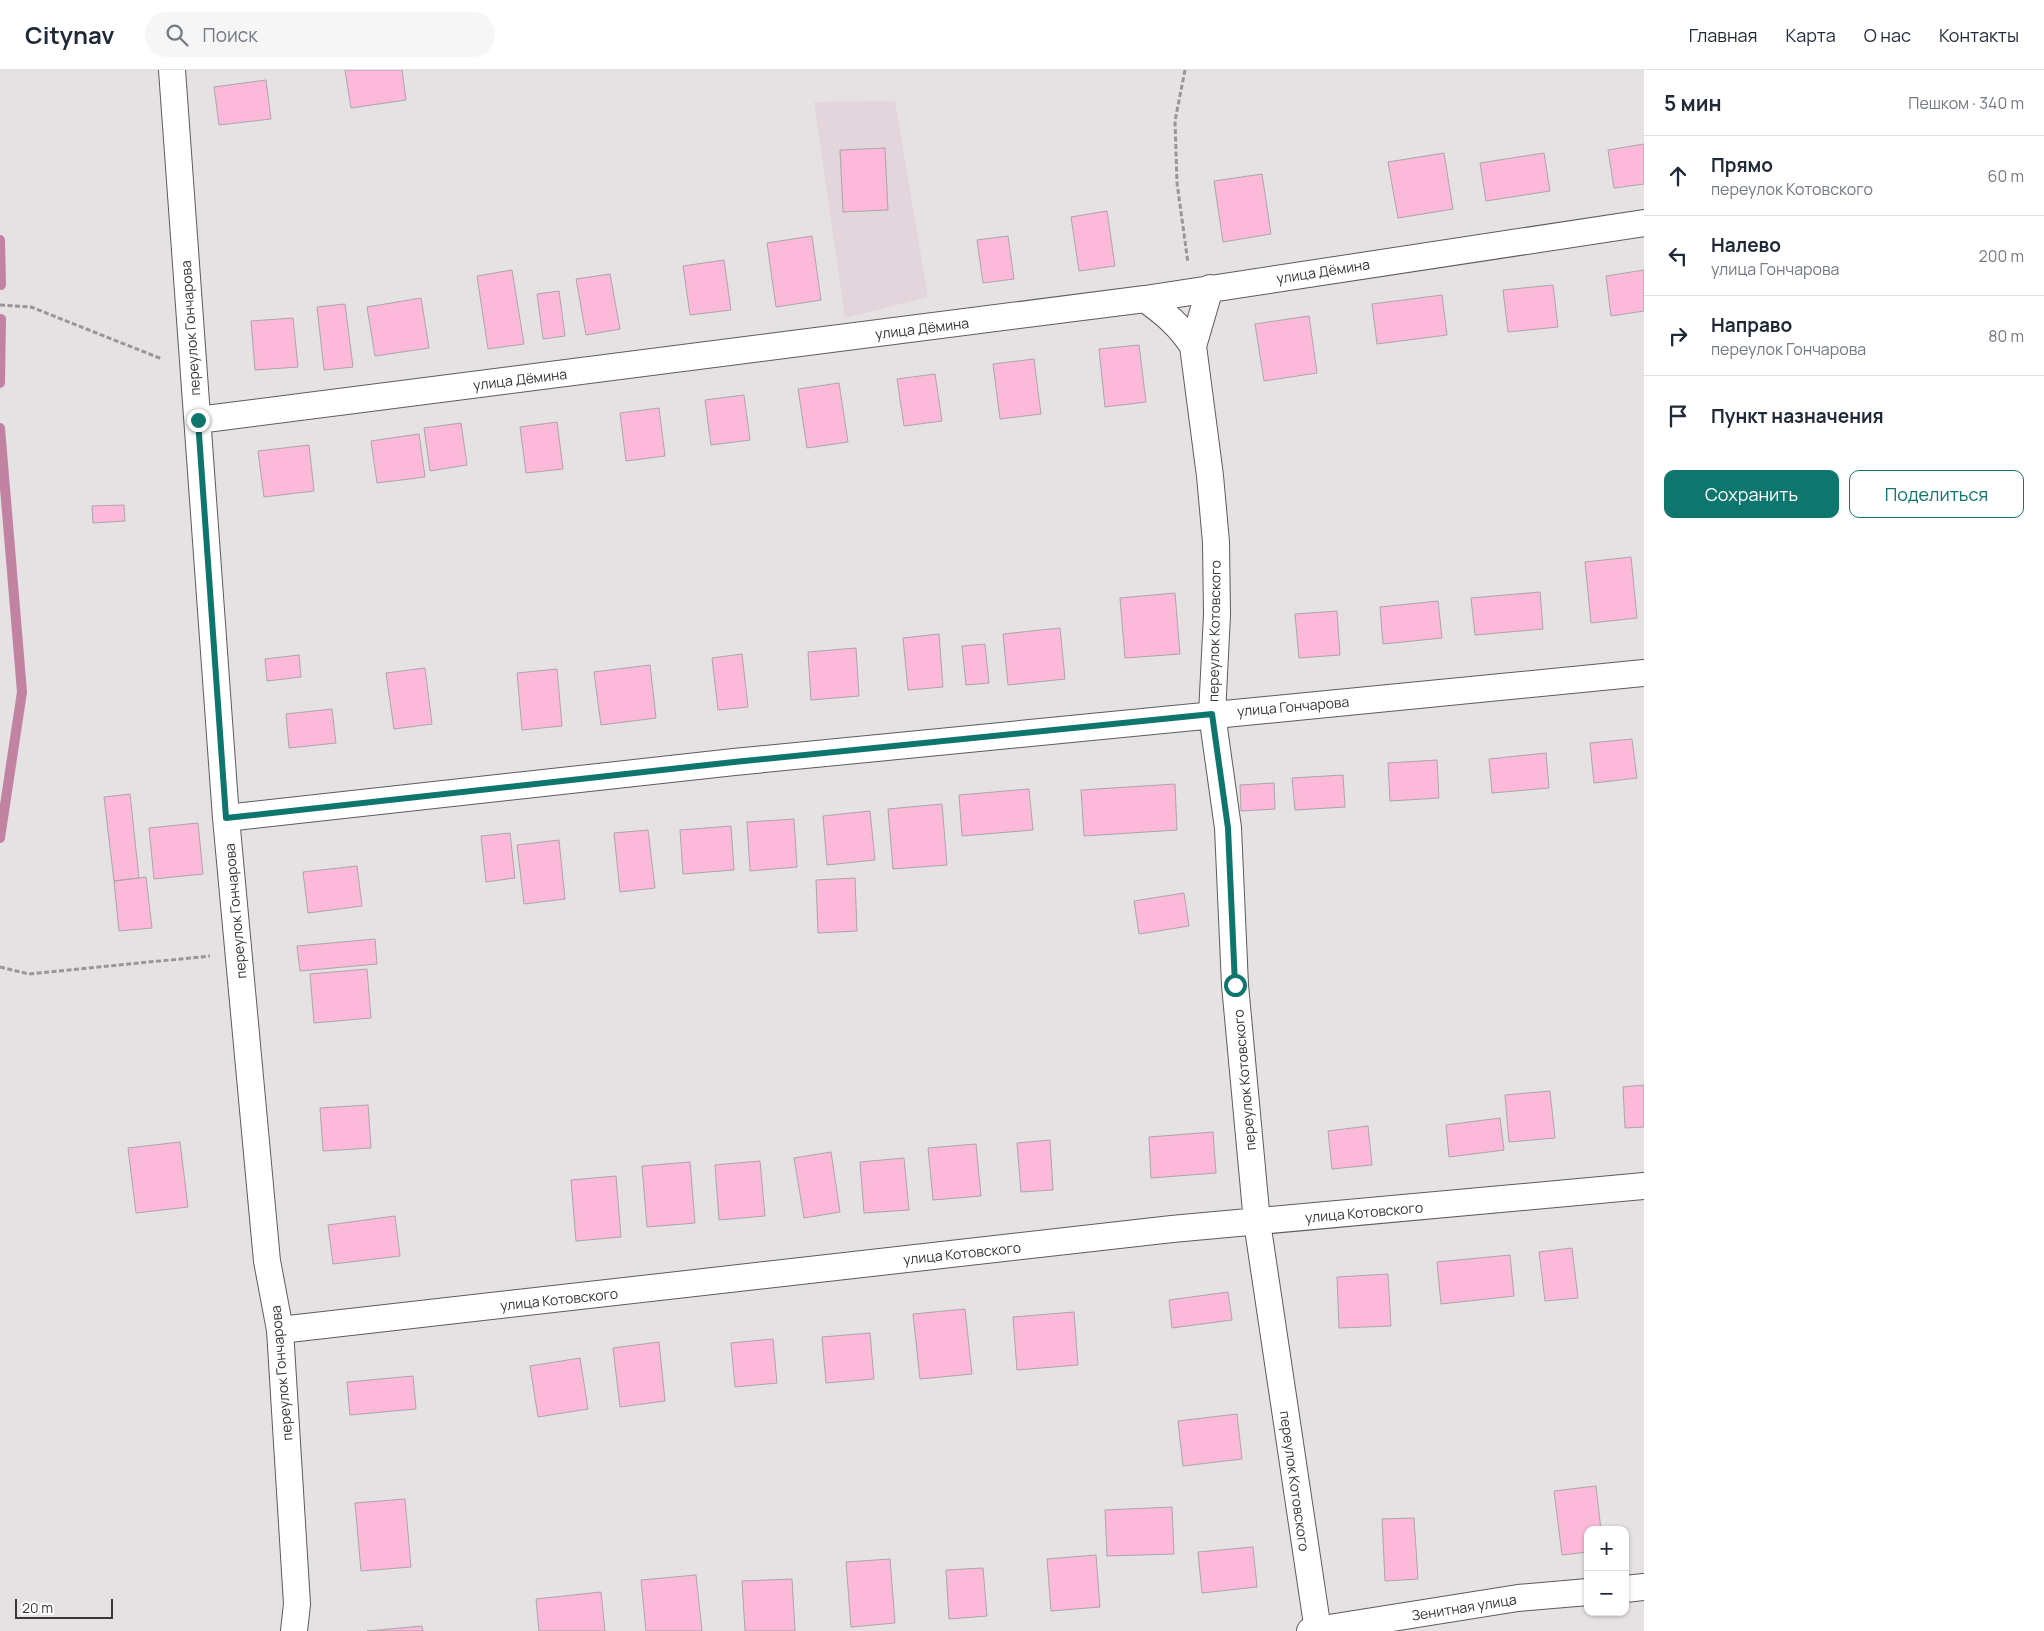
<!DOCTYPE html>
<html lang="ru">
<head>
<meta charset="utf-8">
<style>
	body { margin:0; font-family:Manrope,sans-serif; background:#f6f6f7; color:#1f2937 }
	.controls { position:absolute; right:15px; bottom:15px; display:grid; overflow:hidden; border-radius:10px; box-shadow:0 1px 4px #0004 }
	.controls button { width:45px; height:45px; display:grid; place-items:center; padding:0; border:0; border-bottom:1px solid #e0e1e3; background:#fff; color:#1f2937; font:25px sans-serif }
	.scale { position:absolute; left:15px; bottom:12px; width:98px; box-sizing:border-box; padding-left:5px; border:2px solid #383737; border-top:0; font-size:14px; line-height:18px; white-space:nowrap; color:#383737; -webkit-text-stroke:4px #fff; paint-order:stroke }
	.stop { position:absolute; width:15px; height:15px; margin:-11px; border:4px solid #0f766e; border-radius:50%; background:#fff }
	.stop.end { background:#0f766e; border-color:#fff; box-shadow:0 1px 5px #0008 }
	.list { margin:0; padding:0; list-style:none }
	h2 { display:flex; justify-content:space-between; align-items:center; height:65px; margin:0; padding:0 20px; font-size:21px }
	h2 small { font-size:16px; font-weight:400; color:#747a83 }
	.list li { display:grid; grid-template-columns:32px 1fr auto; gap:15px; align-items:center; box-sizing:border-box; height:80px; padding:0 20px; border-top:1px solid #e0e1e3 }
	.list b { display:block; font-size:19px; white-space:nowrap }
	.list p { margin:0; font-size:16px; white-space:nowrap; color:#747a83 }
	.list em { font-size:16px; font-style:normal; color:#747a83 }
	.actions { display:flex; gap:10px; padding:15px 20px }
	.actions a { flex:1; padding:11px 0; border:1px solid #0f766e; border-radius:10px; text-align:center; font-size:18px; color:#0f766e }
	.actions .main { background:#0f766e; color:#fff }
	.icon { flex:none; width:28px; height:28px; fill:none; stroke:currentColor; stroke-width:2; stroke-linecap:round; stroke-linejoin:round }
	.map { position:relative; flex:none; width:1644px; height:1561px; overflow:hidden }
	header { display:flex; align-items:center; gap:30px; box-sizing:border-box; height:70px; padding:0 25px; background:#fff; border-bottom:1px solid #e0e1e3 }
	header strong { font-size:24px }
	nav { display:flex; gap:28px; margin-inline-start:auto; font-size:18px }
	.search { width:350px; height:45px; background:#f6f6f7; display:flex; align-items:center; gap:12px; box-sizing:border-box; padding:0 18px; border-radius:28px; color:#747a83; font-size:19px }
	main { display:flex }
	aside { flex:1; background:#fff }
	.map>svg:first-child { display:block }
	.built { fill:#e2d6dc }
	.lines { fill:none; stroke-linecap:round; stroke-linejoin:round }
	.stream { stroke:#c283a2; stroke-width:10 }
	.building { fill:#fcb9d9; stroke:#aaa6a8 }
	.minor-casing { stroke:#5e5b5c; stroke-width:28 }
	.path { stroke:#999697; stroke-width:3; stroke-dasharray:5 2.5; stroke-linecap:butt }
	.minor { stroke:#fff; stroke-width:26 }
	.route { stroke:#0f766e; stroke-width:6 }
	.labels { text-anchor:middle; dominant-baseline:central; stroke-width:5; stroke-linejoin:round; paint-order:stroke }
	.street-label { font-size:14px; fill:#383737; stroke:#fff }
</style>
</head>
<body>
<header>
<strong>Citynav</strong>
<div class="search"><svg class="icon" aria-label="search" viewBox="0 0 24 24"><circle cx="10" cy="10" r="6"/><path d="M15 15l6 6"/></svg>Поиск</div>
<nav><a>Главная</a><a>Карта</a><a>О нас</a><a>Контакты</a></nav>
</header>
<main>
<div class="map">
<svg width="1644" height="1561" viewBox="0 0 1644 1561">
	<rect width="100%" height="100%" fill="#e6e2e4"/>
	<path class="built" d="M895,31L928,227L845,248L814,32Z"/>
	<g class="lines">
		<path class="stream" d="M0,170L1,215
			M0,313L1,249
			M0,358L22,622L0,768"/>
	</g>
	<path class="building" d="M345,0H402L406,30L351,38Z
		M266,10L271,49L219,55L214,17Z
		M1644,74V114L1614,118L1608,80Z
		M885,78L888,140L843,142L840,80Z
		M1444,83L1453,139L1398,148L1388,92Z
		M1544,83L1550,121L1486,131L1480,93Z
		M1262,104L1271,164L1223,172L1214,111Z
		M1107,141L1115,196L1079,201L1071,147Z
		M812,166L821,230L776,237L767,173Z
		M1008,166L1014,209L983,213L977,170Z
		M724,190L731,240L690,245L683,196Z
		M512,200L524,274L488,279L477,206Z
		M1644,200V241L1611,246L1606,206Z
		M610,204L620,259L586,265L576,209Z
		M1553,215L1558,257L1508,262L1503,220Z
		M559,221L565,266L543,269L537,224Z
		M1442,225L1447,265L1377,274L1372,234Z
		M421,228L429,278L375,286L367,237Z
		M345,234L353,297L324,300L317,237Z
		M1309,246L1317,303L1264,311L1255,254Z
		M293,248L298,297L255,300L251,251Z
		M1139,275L1146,332L1105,337L1099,279Z
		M1034,289L1041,344L1000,349L993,294Z
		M935,304L942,351L904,356L897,309Z
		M839,313L848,372L807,378L798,319Z
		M744,325L750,370L711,375L705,330Z
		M659,338L665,386L626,391L620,343Z
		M557,352L563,399L526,403L520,357Z
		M461,353L467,395L430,401L424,358Z
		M419,364L425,407L377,413L371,371Z
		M309,375L314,421L264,427L258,381Z
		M124,435L125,451L93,453L92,436Z
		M1631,487L1637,548L1591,553L1585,492Z
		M1540,522L1543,559L1475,565L1471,528Z
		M1175,523L1180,584L1125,588L1120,528Z
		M1438,531L1442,568L1383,574L1380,537Z
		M1337,541L1340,585L1299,588L1295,544Z
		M1060,558L1065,609L1008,615L1003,564Z
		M939,564L943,617L908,620L903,568Z
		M985,574L989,613L966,615L962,576Z
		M856,578L859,626L811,630L808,582Z
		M742,584L748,637L718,640L712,588Z
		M299,585L301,607L267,611L265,589Z
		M650,595L656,648L601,655L594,602Z
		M425,598L432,654L394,659L386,603Z
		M557,599L562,656L522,660L517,603Z
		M332,639L336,673L289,678L286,644Z
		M1632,669L1637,708L1594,713L1590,673Z
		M1546,683L1549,718L1492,723L1489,689Z
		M1437,690L1439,728L1390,731L1388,693Z
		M1343,705L1345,737L1295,740L1292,708Z
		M1274,713L1275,739L1241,741L1240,715Z
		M1175,714L1177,760L1084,766L1081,720Z
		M1029,719L1033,760L962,766L959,725Z
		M130,724L139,808L114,811L104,727Z
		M942,734L947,795L893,799L888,739Z
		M870,741L875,790L827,795L823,746Z
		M794,749L797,797L750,801L747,752Z
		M198,753L203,804L154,809L149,758Z
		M731,756L734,800L683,804L680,760Z
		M648,760L655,818L620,822L614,763Z
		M510,763L515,808L486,812L481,766Z
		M559,770L565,829L524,834L517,775Z
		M357,796L362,836L308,843L303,802Z
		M146,807L152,858L119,861L114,811Z
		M855,808L857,861L818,863L816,810Z
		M1184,823L1189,856L1139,864L1134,831Z
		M375,869L377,894L300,901L297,876Z
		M367,899L371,948L314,953L310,904Z
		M1644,1015V1057L1625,1058L1623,1017Z
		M1550,1021L1555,1068L1509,1072L1505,1025Z
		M368,1035L371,1078L323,1081L320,1038Z
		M1500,1048L1504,1080L1449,1087L1446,1055Z
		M1368,1056L1372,1095L1332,1099L1328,1061Z
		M1213,1062L1216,1103L1151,1108L1149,1067Z
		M1050,1070L1053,1120L1021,1122L1017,1073Z
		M180,1072L188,1137L136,1143L128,1078Z
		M976,1074L981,1126L933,1130L928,1078Z
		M831,1082L840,1142L804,1148L794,1088Z
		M904,1088L909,1140L864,1143L860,1092Z
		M760,1091L765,1146L719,1150L715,1095Z
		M690,1092L695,1153L647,1157L642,1096Z
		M616,1106L621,1167L576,1171L571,1110Z
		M395,1146L400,1186L333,1194L328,1155Z
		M1572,1178L1578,1228L1545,1231L1539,1182Z
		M1510,1185L1514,1226L1441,1234L1437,1192Z
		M1388,1204L1391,1256L1339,1258L1337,1207Z
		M1228,1222L1232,1250L1172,1258L1169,1230Z
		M965,1239L972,1304L920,1309L913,1244Z
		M1074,1242L1078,1295L1017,1300L1013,1247Z
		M870,1263L874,1309L826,1313L822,1267Z
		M773,1269L777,1313L735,1317L731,1273Z
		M659,1272L665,1331L620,1337L613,1278Z
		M580,1288L588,1339L538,1347L530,1296Z
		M413,1306L416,1339L350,1345L347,1312Z
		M1237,1344L1242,1389L1183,1396L1178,1351Z
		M1596,1416L1601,1460H1588V1482L1562,1485L1554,1421Z
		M405,1429L411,1497L361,1501L355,1433Z
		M1172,1437L1174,1484L1107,1486L1105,1440Z
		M1414,1448L1418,1509L1385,1511L1382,1449Z
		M1253,1477L1257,1517L1202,1523L1198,1482Z
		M1096,1485L1100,1537L1051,1541L1047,1489Z
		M890,1489L895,1553L851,1557L846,1492Z
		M983,1498L987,1546L949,1549L946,1500Z
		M696,1505L702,1561H646L641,1510Z
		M792,1509L795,1561H745L742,1511Z
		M601,1522L605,1561H539L536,1529Z
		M422,1556L423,1561H367Z"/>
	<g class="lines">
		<defs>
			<path id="minor" d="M172,0L226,748L267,1191L280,1260L297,1534L294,1561
				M1145,229C1166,244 1179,255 1193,276L1210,218
				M1193,276L1210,406L1216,472L1217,545L1212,644L1228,758L1235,915L1257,1152L1318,1561
				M198,350L1145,229L1644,153
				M226,748L734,692L1644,603
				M280,1260L1172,1159L1644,1116
				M1625,1519L1644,1517
				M1310,1561L1518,1528L1588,1522"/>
		</defs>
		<use href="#minor" class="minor-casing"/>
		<path class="path" d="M1185,0L1175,51L1177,113L1188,193
			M0,235L31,237L162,289
			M0,897L29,904L210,886"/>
		<use href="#minor" class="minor"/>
	</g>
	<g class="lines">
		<path class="route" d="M198,350L226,748L734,692L1212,644L1228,758L1235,915"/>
	</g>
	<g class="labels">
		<g class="street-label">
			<text transform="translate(1323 201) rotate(-9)">улица Дёмина</text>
			<text transform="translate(190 258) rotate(-94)">переулок Гончарова</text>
			<text transform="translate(922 258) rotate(-7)">улица Дёмина</text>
			<text transform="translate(520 309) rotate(-7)">улица Дёмина</text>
			<text transform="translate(1214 561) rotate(-89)">переулок Котовского</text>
			<text transform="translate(1293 636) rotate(-5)">улица Гончарова</text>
			<text transform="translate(235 841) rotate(-95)">переулок Гончарова</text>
			<text transform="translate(1244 1010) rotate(-95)">переулок Котовского</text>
			<text transform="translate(1364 1142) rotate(-5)">улица Котовского</text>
			<text transform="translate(962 1183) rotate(-6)">улица Котовского</text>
			<text transform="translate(559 1229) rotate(-6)">улица Котовского</text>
			<text transform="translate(281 1303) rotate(-95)">переулок Гончарова</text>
			<text transform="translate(1295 1411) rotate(82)">переулок Котовского</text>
			<text transform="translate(1464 1537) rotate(-9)">Зенитная улица</text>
		</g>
	</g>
</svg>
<div class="controls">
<button>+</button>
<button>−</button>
</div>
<div class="scale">20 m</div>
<div class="stop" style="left:1235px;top:915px"></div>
<div class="stop end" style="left:198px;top:350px"></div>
</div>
<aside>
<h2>5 мин<small>Пешком · 340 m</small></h2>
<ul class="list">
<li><svg class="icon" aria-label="ahead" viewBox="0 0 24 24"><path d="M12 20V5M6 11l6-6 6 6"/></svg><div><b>Прямо</b><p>переулок Котовского</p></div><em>60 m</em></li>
<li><svg class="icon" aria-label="left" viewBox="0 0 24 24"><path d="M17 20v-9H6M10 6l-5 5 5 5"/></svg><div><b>Налево</b><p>улица Гончарова</p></div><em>200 m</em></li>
<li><svg class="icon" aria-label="right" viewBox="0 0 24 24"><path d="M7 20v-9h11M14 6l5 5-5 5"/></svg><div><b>Направо</b><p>переулок Гончарова</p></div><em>80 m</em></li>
<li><svg class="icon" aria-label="arrive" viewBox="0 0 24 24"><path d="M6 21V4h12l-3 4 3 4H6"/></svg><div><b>Пункт назначения</b></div></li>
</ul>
<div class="actions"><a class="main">Сохранить</a><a>Поделиться</a></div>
</aside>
</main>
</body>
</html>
